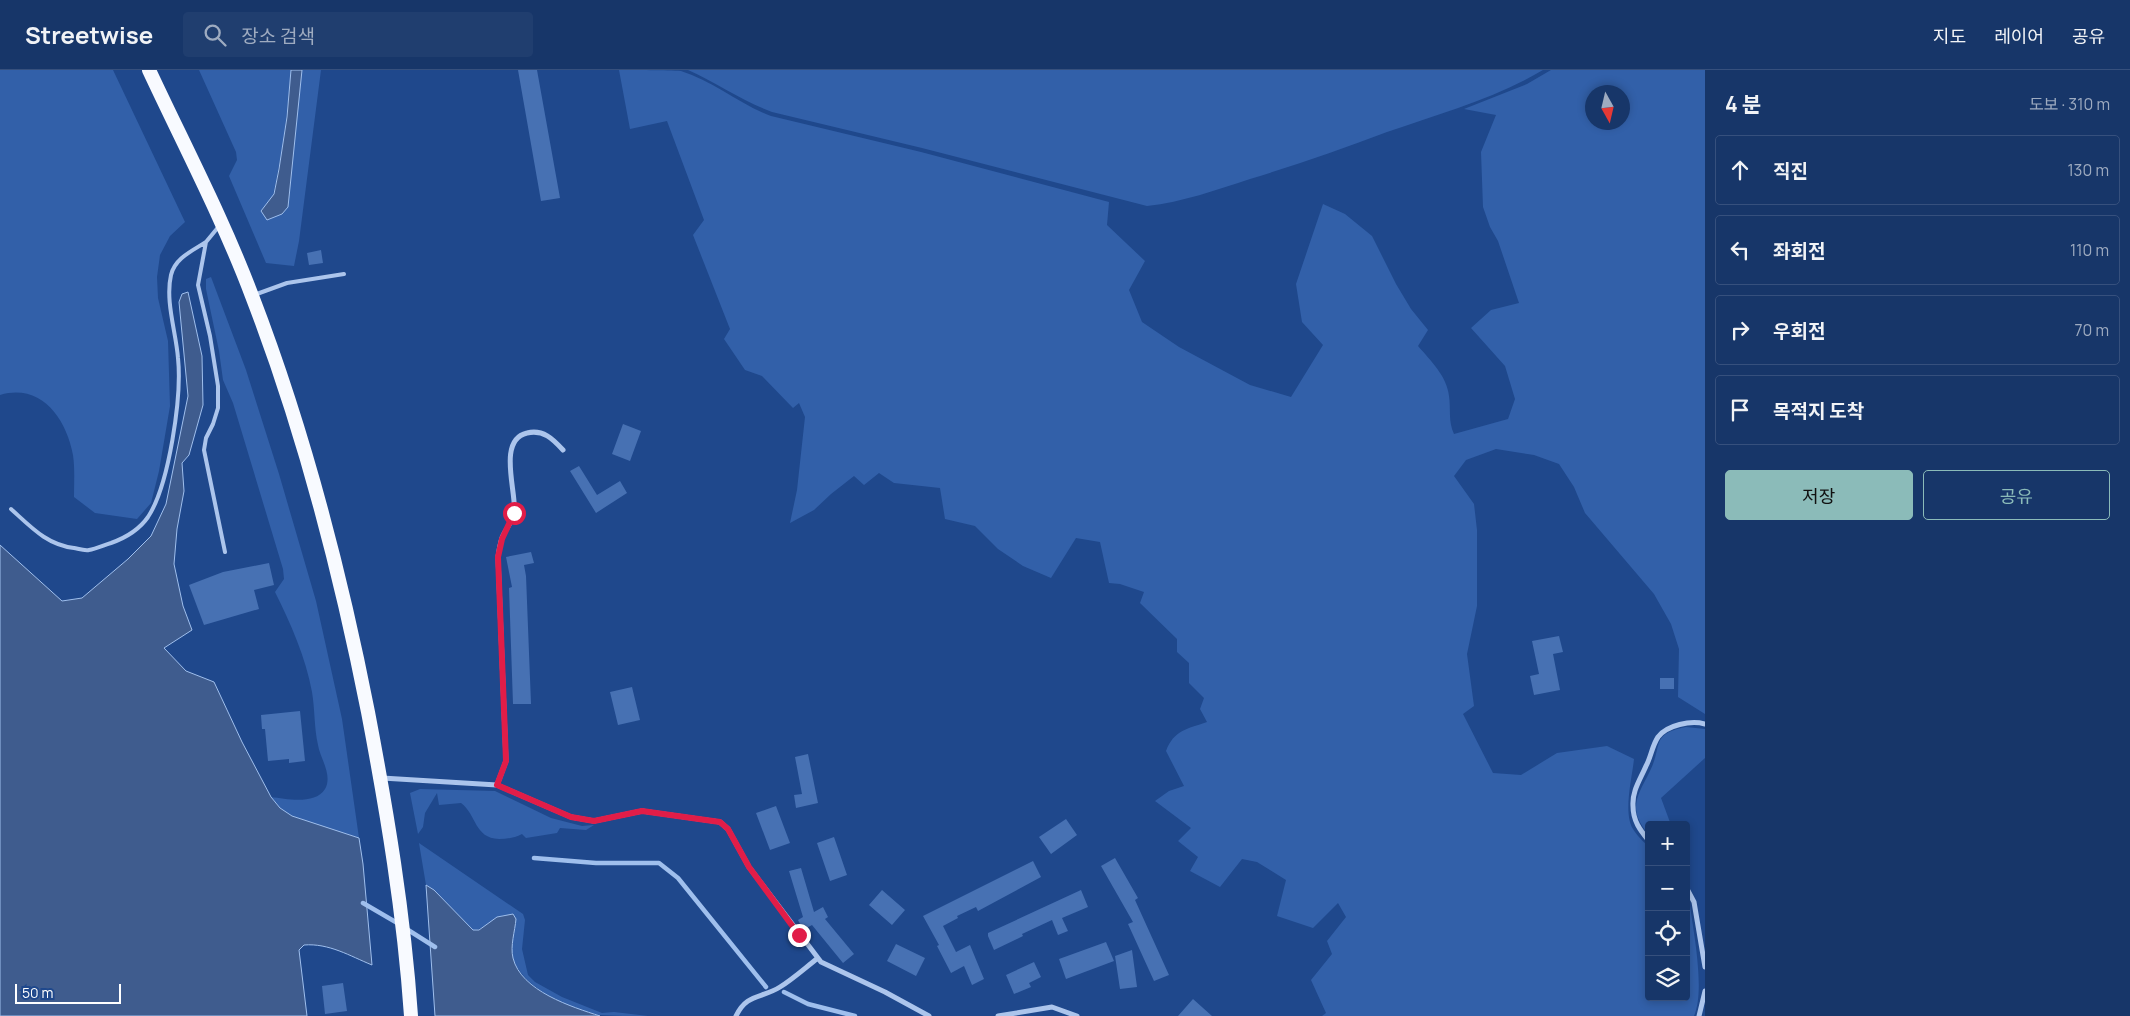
<!DOCTYPE html>
<html lang="ko">
<head>
<meta charset="utf-8">
<style>
	body { margin:0; font-family:Manrope,"Noto Sans KR",sans-serif; background:#203e6f; color:#f1f3f6 }
	.controls { position:absolute; right:15px; bottom:15px; display:grid; overflow:hidden; border-radius:5px; box-shadow:0 2px 8px #0003 }
	.controls button { width:45px; height:45px; display:grid; place-items:center; padding:0; border:0; border-bottom:1px solid #36507d; background:#173669; color:#f1f3f6; font:25px sans-serif }
	.compass { position:absolute; left:1585px; top:15px; width:45px; height:45px; border-radius:50%; background:#173669; box-shadow:0 2px 8px #0003; rotate:172deg }
	.scale { position:absolute; left:15px; bottom:12px; width:106px; box-sizing:border-box; padding-left:5px; border:2px solid #fff; border-top:0; font-size:14px; line-height:18px; white-space:nowrap; color:#fff; -webkit-text-stroke:4px #1f488c; paint-order:stroke }
	.stop { position:absolute; width:15px; height:15px; margin:-11px; border:4px solid #e11d48; border-radius:50%; background:#fff }
	.stop.end { background:#e11d48; border-color:#fff; box-shadow:0 1px 5px #0008 }
	.list { margin:0; padding:0; list-style:none }
	h2 { display:flex; justify-content:space-between; align-items:center; height:65px; margin:0; padding:0 20px; font-size:21px }
	h2 small { font-size:16px; font-weight:400; color:#9eabc0 }
	.list li { display:grid; grid-template-columns:32px 1fr auto; gap:15px; align-items:center; box-sizing:border-box; height:70px; margin:0 10px 10px; padding:0 10px; border:1px solid #36507d; border-radius:5px }
	.list b { display:block; font-size:19px; white-space:nowrap }
	.list em { font-size:16px; font-style:normal; color:#9eabc0 }
	.actions { display:flex; gap:10px; padding:15px 20px }
	.actions a { flex:1; padding:11px 0; border:1px solid #8bbbb9; border-radius:5px; text-align:center; font-size:18px; color:#8bbbb9 }
	.actions .main { background:#8bbbb9; color:#111 }
	.icon { flex:none; width:28px; height:28px; fill:none; stroke:currentColor; stroke-width:2; stroke-linecap:round; stroke-linejoin:round }
	.map { position:relative; flex:none; width:1705px; height:946px; overflow:hidden }
	header { display:flex; align-items:center; gap:30px; box-sizing:border-box; height:70px; padding:0 25px; background:#173669; border-bottom:1px solid #36507d }
	header strong { font-size:24px }
	nav { display:flex; gap:28px; margin-inline-start:auto; font-size:18px }
	.search { width:350px; height:45px; background:#203e6f; display:flex; align-items:center; gap:12px; box-sizing:border-box; padding:0 18px; border-radius:5px; color:#9eabc0; font-size:19px }
	main { display:flex }
	aside { flex:1; background:#173669 }
	.map>svg:first-child { display:block }
	.green { fill:#3260a9; fill-rule:evenodd }
	.water { fill:#3f5c8e; stroke:#9fbfed }
	.lines { fill:none; stroke-linecap:round; stroke-linejoin:round }
	.stream { stroke:#9fbfed; stroke-width:4.5 }
	.building { fill:#4771b3 }
	.service { stroke:#acc5ec; stroke-width:4 }
	.minor { stroke:#acc5ec; stroke-width:5 }
	.trunk { stroke:#f8faff; stroke-width:14 }
	.route { stroke:#e11d48; stroke-width:6 }
</style>
</head>
<body>
<header>
<strong>Streetwise</strong>
<div class="search"><svg class="icon" aria-label="search" viewBox="0 0 24 24"><circle cx="10" cy="10" r="6"/><path d="M15 15l6 6"/></svg>장소 검색</div>
<nav><a>지도</a><a>레이어</a><a>공유</a></nav>
</header>
<main>
<div class="map">
<svg width="1705" height="946" viewBox="0 0 1705 946">
	<rect width="100%" height="100%" fill="#1f488c"/>
	<path class="green" d="M0,0H113L185,152L170,166L160,185L157,207L158,228L168,271L170,336L159,401L151,433L137,449L95,443L74,427C74,413 75,399 73,385C66,348 41,313 0,325Z
		M199,0H291C287,51 280,101 267,150L296,48L302,0H321L299,171L294,196L266,193L229,106L237,90L236,82Z
		M619,0C634,0 668,0 681,1C713,11 739,34 771,46L921,82L1109,132L1107,155L1145,191L1129,220L1142,252L1179,277L1250,315L1291,327L1323,275L1302,252L1296,214L1323,134L1345,144L1372,166L1396,214L1411,239L1428,260L1418,276C1430,290 1447,306 1449,326C1451,340 1448,351 1454,364L1508,349L1515,329L1505,296L1471,258L1491,240L1519,233L1498,171L1490,157L1483,137L1481,82L1496,45L1464,39L1527,14L1551,0H1705V644L1678,627L1679,579L1671,554L1654,524L1585,443L1574,417L1559,394L1534,385L1496,379L1466,390L1454,406L1474,434L1477,460V536L1467,584L1474,636L1463,644L1493,703L1521,705L1557,683L1607,676L1634,689C1632,708 1623,743 1633,759C1637,766 1644,772 1649,777V927H1686V827L1690,836C1694,864 1705,922 1694,946H1322L1326,943L1311,910L1332,884L1327,871L1346,847L1338,833L1313,858L1277,846L1286,810L1257,792L1242,789L1220,817L1190,801L1198,787L1178,771L1191,758L1155,731L1169,721L1184,716L1166,681C1174,660 1187,659 1207,652L1200,639L1204,628L1189,613V593L1177,582V569L1140,533L1144,522L1120,514L1109,513L1100,472L1076,468L1051,508L1023,496L998,479L975,456L945,449L940,418L894,413L879,403L864,415L854,406L831,424L814,440L790,453L797,420L805,347L799,333L793,338L762,306L745,300L724,269L730,259L693,165L704,150L667,51L630,59ZM1592,22H1622V52H1592Z
		M688,0H1543C1496,28 1439,44 1387,62C1342,79 1296,95 1250,109C1216,120 1183,132 1147,136L922,78L772,42C742,31 717,13 688,0Z
		M211,207L246,300L279,404L316,531L342,649L359,768L291,746L280,738L271,727C287,729 315,735 325,719C333,705 320,688 318,675C314,657 315,640 312,622C306,588 290,552 275,522L284,509L283,499L233,333L223,310L219,281L206,219V209Z
		M1686,657L1705,659V688L1661,728L1671,755H1649V765C1627,739 1637,727 1650,701C1663,675 1650,664 1686,657Z
		M420,719L495,721L551,748L582,756L594,755L586,760L560,758L557,763L526,768L522,764C514,768 507,769 499,769C474,768 477,745 461,733L439,735L437,723L425,743L423,757L418,764L410,723Z
		M419,773L523,844L525,850L522,879L528,905L535,912L562,927L602,943L614,942L648,946C634,946 612,946 598,945C570,939 525,919 514,891C509,877 509,860 506,845C493,846 486,860 473,860L434,821L426,815Z"/>
	<path class="water" d="M291,0H302L288,137L282,144L267,150L261,141L274,124L279,99L287,47Z
		M188,222L202,286L203,335L189,385L182,393L184,421L177,459L174,494L183,536L192,560L164,578L186,601L214,612L242,672L271,727L280,738L292,746L359,768L363,794L372,895C350,886 329,873 304,875L299,880L307,946H0V475L62,531L82,528L128,489L151,466L166,434L188,326L179,232L182,224Z
		M426,815L434,820L473,860H479L497,847L513,844L516,849C515,861 510,876 513,888C521,921 572,937 600,946H435Z"/>
	<g class="lines">
		<path class="stream" d="M534,788L596,793H659L678,808L766,917
			M363,833L399,854
			M405,858L435,877
			M784,922L808,934L855,946"/>
	</g>
	<path class="building" d="M518,0H537L560,128L541,131Z
		M321,180L323,193L309,195L307,183Z
		M623,354L641,361L630,391L612,384Z
		M579,396L597,425L620,411L627,423L596,443L570,401Z
		M531,482L534,493L524,495L526,506L531,634H513L509,518L512,517L506,487Z
		M269,493L274,515L254,520L259,539L204,555L189,515L223,502Z
		M1559,566L1563,582L1553,584L1560,620L1534,625L1530,606L1539,604L1532,571Z
		M1660,608H1674V619H1660Z
		M632,617L640,650L618,655L610,622Z
		M300,641L305,691L289,693V689L268,691L265,659H262L261,645Z
		M808,684L818,733L796,738L794,725L802,724L795,687Z
		M776,736L790,773L770,780L756,743Z
		M1066,749L1077,765L1051,784L1039,767Z
		M834,767L847,805L830,811L817,773Z
		M1115,788L1138,828L1135,830L1169,905L1154,911L1128,854L1133,852L1101,796Z
		M1033,791L1041,807L978,841L976,837L957,846L958,848L943,856L956,882L970,875L984,909L972,915L964,896L951,903L937,876L939,875L923,846Z
		M801,798L814,842L823,837L828,847L825,849L854,884L843,893L812,855L803,860L798,850L803,847L789,801Z
		M882,820L905,840L892,855L869,835Z
		M1081,820L1088,837L1062,848L1068,861L1058,865L1052,850L1022,864L1023,866L994,880L988,866V863Z
		M1106,872L1114,891L1066,909L1059,889Z
		M896,874L925,888L916,906L887,891Z
		M1132,880L1137,917L1120,919L1115,886Z
		M1034,892L1041,907L1029,913L1031,917L1014,924L1006,905Z
		M343,913L347,941L325,944L322,916Z
		M1193,929L1212,946H1178Z"/>
	<g class="lines">
		<path class="service" d="M220,155L206,172L198,215L210,266L218,316V338L213,354L206,368L204,380L225,482
			M254,225L287,213L344,204
			M11,439C31,457 47,475 74,478C79,479 85,481 89,480C96,479 104,475 111,473C125,468 139,460 148,447C169,415 182,327 178,288C176,262 165,231 171,205C175,188 192,181 206,172"/>
		<path class="minor" d="M382,708L497,715L571,747L594,751L642,741L720,752L728,759L749,797L821,892L885,922L929,946
			M497,715L506,691L498,487C499,480 500,474 502,468C505,460 512,452 514,444C518,426 496,370 527,363C543,359 553,369 563,380
			M1649,771C1640,760 1633,751 1633,736C1632,721 1640,710 1646,696C1651,687 1652,676 1658,667C1667,655 1691,650 1705,654
			M1686,817L1694,832L1705,897
			M736,946C747,923 761,929 780,917C793,909 805,898 818,888
			M998,946L1052,937L1077,946
			M1699,946L1705,921"/>
		<path class="trunk" d="M149,0C184,75 223,149 252,226C304,361 340,500 368,642C387,742 404,843 411,946"/>
	</g>
	<g class="lines">
		<path class="route" d="M514,443L502,469L498,487L506,691L497,715L571,747L594,751L642,741L720,752L728,759L749,797L799,865"/>
	</g>
</svg>
<div class="controls">
<button>+</button>
<button>−</button>
<button><svg class="icon" aria-label="locate" viewBox="0 0 24 24"><circle cx="12" cy="12" r="6"/><path d="M12 2v4M12 18v4M2 12h4M18 12h4"/></svg></button>
<button><svg class="icon" aria-label="layers" viewBox="0 0 24 24"><path d="M12 4l9 5-9 5-9-5zM3 14l9 5 9-5"/></svg></button>
</div>
<svg class="compass" viewBox="-18 -18 36 36"><path d="M0-13l5 13h-10z" fill="#e53935"/><path d="M0 13l5-13h-10z" fill="#9eabc0"/></svg>
<div class="scale">50 m</div>
<div class="stop" style="left:514px;top:443px"></div>
<div class="stop end" style="left:799px;top:865px"></div>
</div>
<aside>
<h2>4 분<small>도보 · 310 m</small></h2>
<ul class="list">
<li><svg class="icon" aria-label="ahead" viewBox="0 0 24 24"><path d="M12 20V5M6 11l6-6 6 6"/></svg><div><b>직진</b></div><em>130 m</em></li>
<li><svg class="icon" aria-label="left" viewBox="0 0 24 24"><path d="M17 20v-9H6M10 6l-5 5 5 5"/></svg><div><b>좌회전</b></div><em>110 m</em></li>
<li><svg class="icon" aria-label="right" viewBox="0 0 24 24"><path d="M7 20v-9h11M14 6l5 5-5 5"/></svg><div><b>우회전</b></div><em>70 m</em></li>
<li><svg class="icon" aria-label="arrive" viewBox="0 0 24 24"><path d="M6 21V4h12l-3 4 3 4H6"/></svg><div><b>목적지 도착</b></div></li>
</ul>
<div class="actions"><a class="main">저장</a><a>공유</a></div>
</aside>
</main>
</body>
</html>
